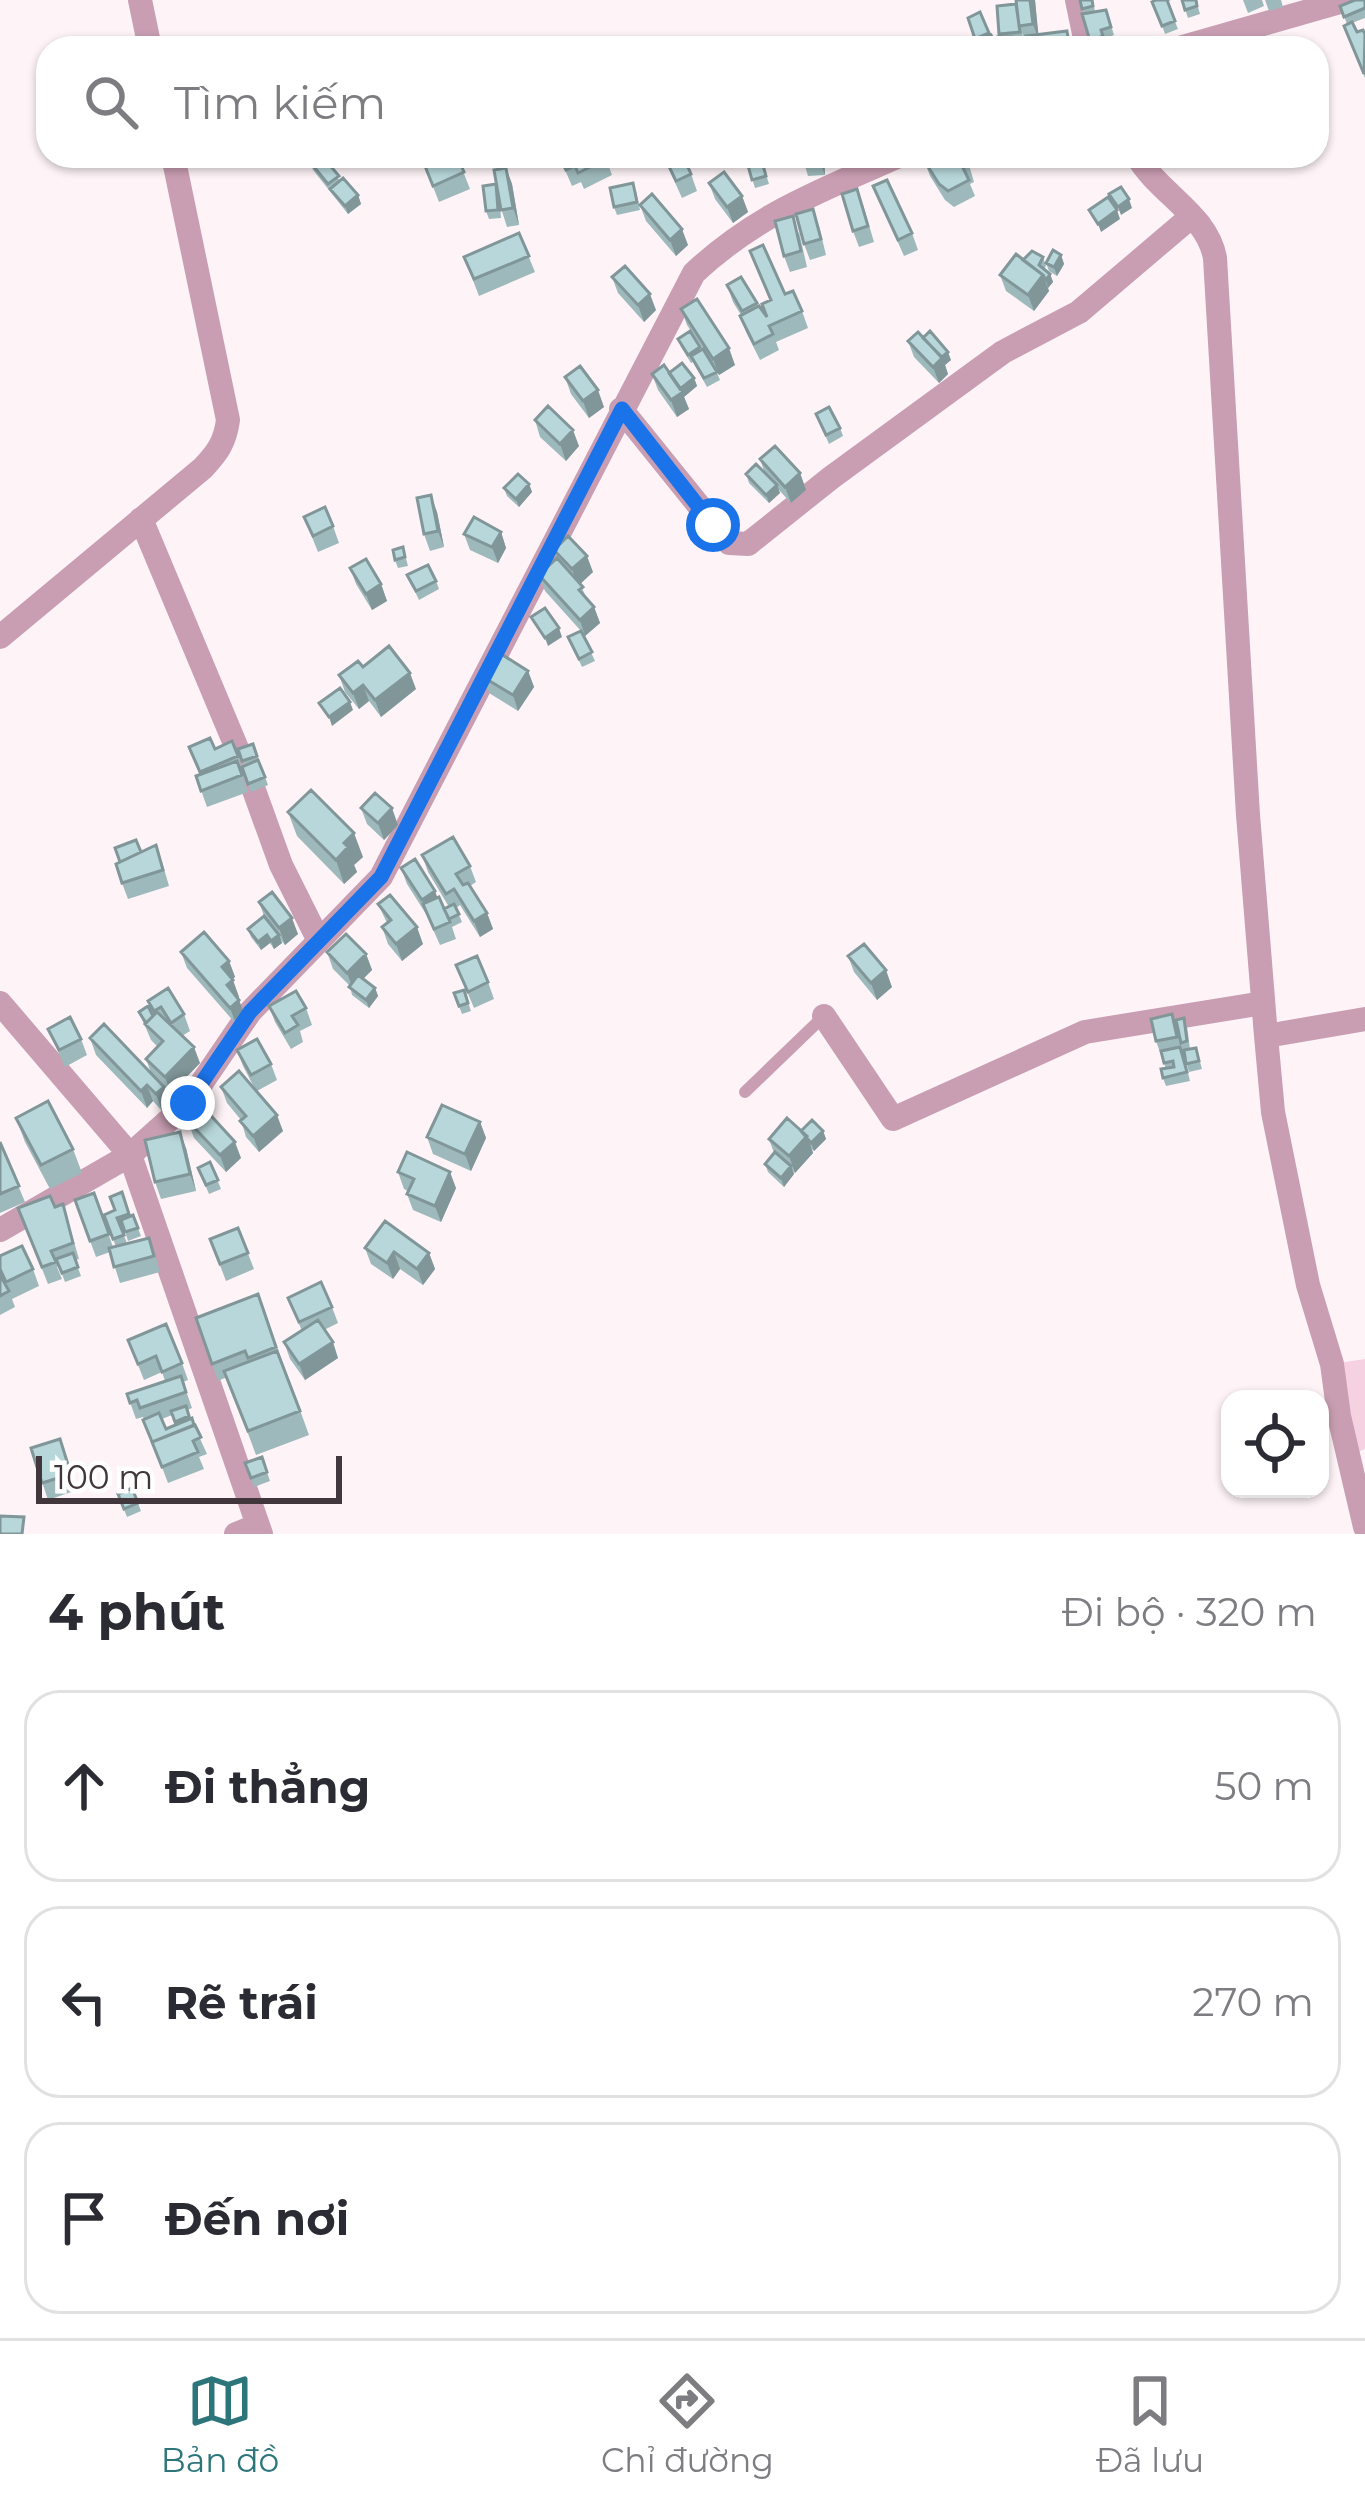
<!DOCTYPE html>
<html lang="vi">
<head>
<meta charset="utf-8">
<style>
	body { margin:0; font-family:Montserrat,sans-serif; background:#f2f2f3; color:#2b2b33 }
	.controls { position:absolute; right:36px; bottom:36px; display:grid; overflow:hidden; border-radius:24px; box-shadow:0 3px 9px #0004 }
	.controls button { width:108px; height:108px; display:grid; place-items:center; padding:0; border:0; border-bottom:3px solid #e1e1e2; background:#fff; color:#2b2b33; font:60px sans-serif }
	.scale { position:absolute; left:36px; bottom:30px; width:306px; box-sizing:border-box; padding-left:12px; border:6px solid #40363b; border-top:0; font-size:33px; line-height:42px; white-space:nowrap; color:#40363b; -webkit-text-stroke:9px #fff; paint-order:stroke }
	.stop { position:absolute; width:36px; height:36px; margin:-27px; border:9px solid #1a73e8; border-radius:50%; background:#fff }
	.stop.end { background:#1a73e8; border-color:#fff; box-shadow:0 3px 12px #0008 }
	.list { margin:0; padding:0; list-style:none }
	h2 { display:flex; justify-content:space-between; align-items:center; height:156px; margin:0; padding:0 48px; font-size:51px }
	h2 small { font-size:39px; font-weight:400; color:#7c7c81 }
	.list li { display:grid; grid-template-columns:78px 1fr auto; gap:36px; align-items:center; box-sizing:border-box; height:192px; margin:0 24px 24px; padding:0 24px; border:3px solid #e1e1e2; border-radius:36px }
	.list b { display:block; font-size:45px; white-space:nowrap }
	.list em { font-size:39px; font-style:normal; color:#7c7c81 }
	.icon { flex:none; width:66px; height:66px; fill:none; stroke:currentColor; stroke-width:2; stroke-linecap:round; stroke-linejoin:round }
	.map { position:relative; flex:none; width:1365px; height:1534px; overflow:hidden }
	.search { position:absolute; background:#fff; box-shadow:0 3px 9px #0004; left:36px; right:36px; top:36px; height:132px; display:flex; align-items:center; gap:30px; box-sizing:border-box; padding:0 42px; border-radius:36px; color:#7c7c81; font-size:45px }
	.sheet { height:804px; background:#fff }
	nav { display:flex; justify-content:space-around; align-items:center; box-sizing:border-box; height:168px; border-top:3px solid #e1e1e2; background:#fff; font-size:33px; color:#7c7c81 }
	nav a { display:grid; justify-items:center; gap:6px }
	nav .on { color:#2c767b }
	.map>svg:first-child { display:block }
	.green { fill:#f6d1e2 }
	.lines { fill:none; stroke-linecap:round; stroke-linejoin:round }
	.service { stroke:#c99eb2; stroke-width:12 }
	.minor { stroke:#c99eb2; stroke-width:24 }
	.wall { fill:#9eb9bb; fill-rule:evenodd }
	.shaded-wall { fill:#819699 }
	.building { fill:#b8d7da; stroke:#819699; stroke-width:3 }
	.route { stroke:#1a73e8; stroke-width:15 }
</style>
</head>
<body>
<div class="map">
<svg width="1365" height="1534" viewBox="0 0 1365 1534">
	<rect width="100%" height="100%" fill="#fef4f8"/>
	<path class="green" d="M1365,1359V1449L1348,1456L1332,1364Z"/>
	<g class="lines">
		<path class="service" d="M745,1092L824,1016"/>
		<path class="minor" d="M140,0L150,48
			M1077,0L1087,48
			M1179,48L1347,0
			M1137,156C1159,194 1207,214 1215,258L1248,815L1266,1036L1365,1019
			M621,409L729,543L748,544L832,477L1003,352L1079,312L1192,216
			M141,519L251,782L281,865L318,939
			M0,637L203,468C218,452 225,442 228,420L173,156
			M0,1003L130,1155L261,1534
			M824,1016L893,1119L1085,1032L1263,1003
			M1266,1036L1273,1112L1308,1285L1332,1364L1339,1416L1365,1527
			M0,1230L130,1155L188,1103L250,1012L381,877L694,273C757,214 822,190 899,156
			M236,1534L258,1525"/>
	</g>
	<path class="wall" d="M1016,0H1035L1038,35L1067,31L1071,48H1015L1028,46L1022,33L1023,40L1013,41L1000,37L999,34Z
		M1080,0H1093L1095,12L1106,10L1114,35L1104,39L1106,44L1093,48L1082,14H1084Z
		M1153,0H1171L1167,2L1178,29L1165,34Z
		M1182,0H1196L1200,14L1188,18Z
		M1243,0H1262L1264,6L1248,13Z
		M1265,0H1281L1283,7L1269,11Z
		M1365,0V18L1352,23L1357,32L1365,34V78L1344,26L1347,24L1340,6Z
		M421,156H457L470,189L439,202Z
		M559,156H605L612,175L584,189L581,182L572,186Z
		M663,156L691,174L697,191L682,198Z
		M802,156H824L825,175L808,176Z
		M1079,156H1089L1092,163L1083,167Z
		M761,158L769,184L755,188L747,162Z
		M924,160L969,165L974,182L970,184L975,196L954,207L945,200L930,176Z
		M310,162L340,180L358,195L361,204L348,214L313,170Z
		M506,168L512,184L519,225L507,227L500,205L501,218L489,219L486,211L496,184Z
		M709,183L742,196L748,212L733,223L715,199Z
		M873,186L912,233L918,250L904,256Z
		M636,191L640,210L617,215L614,207Z
		M640,205L688,245L676,256L646,221Z
		M863,205L874,242L859,247L853,231Z
		M819,226L826,255L810,260L804,244Z
		M799,232L807,267L790,272L784,256Z
		M519,233L535,272L479,296L464,257Z
		M750,251L785,294L802,311L808,328L776,342L779,350L760,360L746,332L740,316L741,315L733,302L727,285L757,303L766,315L770,301Z
		M1061,255L1064,264L1057,276L1049,271L1046,263Z
		M1043,257L1046,266L1044,269L1050,274L1053,282L1048,288L1049,291L1034,311L1006,291L1000,275L1023,260Z
		M612,277L656,310L644,322L618,293Z
		M681,309L735,365L719,375L715,368L720,380L707,387L693,362L691,363L681,347L678,339L690,331L701,350L703,349L687,325Z
		M923,338L951,360L945,365L948,374L939,383L914,357L908,341Z
		M669,373L694,378L697,386L684,397L689,409L677,417L658,390L652,374Z
		M565,377L604,407L589,418L571,394Z
		M816,414L840,428L843,436L829,444Z
		M535,420L579,446L566,461L540,437Z
		M760,459L800,473L806,490L791,503L778,489L780,493L769,503L749,483L746,474H765Z
		M529,484L532,492L519,507L507,496L504,488Z
		M437,512L444,547L430,551L424,534Z
		M304,517L333,526L339,543L318,552Z
		M501,532L506,548L498,563L470,550L464,534Z
		M403,547L408,566L398,568L395,560Z
		M554,550L593,572L580,584L588,601L594,607L600,623L585,636L581,631L595,661L582,667L568,637L581,631L545,591L539,575L557,559Z
		M350,568L381,584L387,601L372,610L356,584Z
		M407,575L436,581L439,589L419,600Z
		M363,667L416,689L381,717L369,701L359,709L345,692L339,675Z
		M528,671L534,687L518,711L489,693L483,677Z
		M232,741L242,767L244,766L238,749L253,744L268,785L251,792L244,772L242,773L248,792L207,807L196,776L200,775L189,747L215,749Z
		M361,808L398,825L384,840L367,824Z
		M288,812L363,857L354,865L357,872L344,884L297,836Z
		M422,855L470,866L476,882L470,886L487,913L493,929L480,937L460,905L456,908L462,922L452,927L451,924L456,939L440,945L426,914L407,884L401,868L438,897L445,910L449,907L428,872Z
		M162,862L169,886L128,899L122,883Z
		M259,902L298,934L285,945L280,939L282,943L274,949L270,943L261,950L251,937L248,929L264,916Z
		M378,904L423,944L402,961L388,944L382,927L387,923Z
		M181,952L229,961L235,977L232,979L239,997L238,998L245,1016L236,1024L187,968Z
		M327,952L366,954L372,970L363,979L375,988L378,996L369,1008L352,995L350,986L333,969Z
		M848,956L892,987L877,1000L854,972Z
		M456,965L488,982L494,999L474,1008Z
		M464,990L471,1011L462,1014L454,993Z
		M148,1001L184,1014L190,1031L182,1036L200,1063L171,1093L165,1087L170,1103L162,1111L153,1101L147,1108L96,1055L90,1038L151,1073L146,1059L158,1047L151,1040L139,1012L153,1016Z
		M269,1006L306,1008L312,1025L300,1031L303,1042L291,1049L275,1022Z
		M1187,1026L1190,1049L1196,1048L1202,1069L1189,1072L1181,1044L1190,1081L1166,1086L1163,1078L1166,1069L1156,1041L1177,1028Z
		M48,1029L81,1039L87,1055L65,1067Z
		M237,1050L271,1064L277,1080L257,1091L283,1131L259,1152L246,1137L241,1120L227,1103L221,1087L256,1091L243,1066Z
		M16,1118L73,1149L82,1173L50,1189L25,1142Z
		M188,1121L241,1158L226,1172L194,1138Z
		M480,1122L486,1138L471,1171L433,1154L427,1137Z
		M801,1131H823L826,1139L814,1151L812,1149L813,1153L795,1173L793,1171L794,1174L784,1187L768,1172L765,1164L774,1153L769,1139Z
		M0,1142L25,1202L0,1213Z
		M186,1148L196,1191L161,1199L155,1182Z
		M210,1162L221,1189L209,1194L198,1168Z
		M398,1172L456,1188L441,1222L413,1210L407,1194L408,1191L404,1189Z
		M122,1192L130,1217L133,1215L141,1236L128,1241L123,1225L120,1226L127,1243L155,1254L160,1272L120,1283L110,1252L96,1257L75,1200L94,1193L113,1247H116L104,1215L115,1210Z
		M63,1204L79,1259L75,1260L81,1276L65,1282L59,1266L57,1267L62,1279L48,1284L18,1208L55,1207Z
		M238,1228L254,1269L226,1281L210,1239Z
		M365,1248L429,1253L435,1269L423,1285L400,1269L393,1279L371,1264Z
		M0,1256L33,1269L39,1286L12,1299L15,1307L0,1315V1275L4,1281L0,1273Z
		M258,1294L309,1435L256,1455L227,1377L218,1381L196,1318Z
		M288,1298L332,1307L338,1323L324,1330L338,1358L305,1380L290,1359L284,1342L302,1331Z
		M128,1340L182,1363L188,1380L183,1382L192,1408L187,1410L207,1454L199,1457L204,1469L168,1483L143,1417L136,1419L127,1394L165,1381L162,1372L144,1380ZM172,1415L176,1425L166,1429L162,1419Z
		M60,1439L77,1490L48,1500L31,1448Z
		M262,1457L270,1481L254,1487L245,1463Z
		M132,1488L141,1511L127,1517L118,1494Z"/>
	<path class="shaded-wall" d="M1030,0H1035L1039,40L1033,24Z
		M819,156H824L825,175L819,159Z
		M506,168L512,184L519,225L513,208Z
		M358,195L361,204L348,214L345,206Z
		M742,196L748,212L733,223L727,207Z
		M1129,199L1132,208L1121,215L1118,207Z
		M1117,210L1120,219L1101,232L1098,224Z
		M682,229L688,245L676,256L670,240Z
		M1061,255L1064,264L1057,276L1054,267Z
		M1050,274L1053,282L1048,288L1046,280Z
		M1043,275L1049,291L1034,311L1028,295Z
		M650,294L656,310L644,322L638,305Z
		M729,348L735,365L719,375L713,359Z
		M948,352L951,360L945,365L948,374L939,383L933,367Z
		M694,378L697,386L684,397L689,409L677,417L671,400L679,390Z
		M598,390L604,407L589,418L583,401Z
		M573,430L579,446L566,461L560,444Z
		M800,473L806,490L791,503L785,487Z
		M529,484L532,492L519,507L516,499Z
		M777,485L780,493L769,503L766,495Z
		M431,495L437,512L444,547L438,531Z
		M501,532L506,548L498,563L492,547Z
		M587,556L593,572L578,586L572,569Z
		M381,584L387,601L372,610L366,594Z
		M594,607L600,623L585,636L580,620Z
		M559,628L562,637L548,646L545,638Z
		M528,671L534,687L518,711L513,695Z
		M410,673L416,689L381,717L375,700Z
		M363,685L369,701L359,709L353,693Z
		M350,702L353,710L332,726L329,717Z
		M392,808L398,825L384,840L378,823Z
		M354,833L363,857L354,865L357,872L344,884L336,860L344,843Z
		M435,891L441,907L428,916L422,900Z
		M487,913L493,929L480,937L474,921Z
		M292,918L298,934L285,945L279,928Z
		M417,927L423,944L402,961L396,944Z
		M267,935L270,943L261,950L258,942Z
		M279,935L282,943L274,949L271,941Z
		M366,954L372,970L353,989L347,973Z
		M229,961L235,977L228,983L222,967Z
		M886,970L892,987L877,1000L871,983Z
		M233,980L239,997L233,1002L227,985Z
		M375,988L378,996L369,1008L366,1000Z
		M239,1000L245,1016L236,1024L230,1008Z
		M194,1047L200,1063L171,1093L165,1077Z
		M147,1085L153,1101L147,1108L141,1091Z
		M164,1087L170,1103L162,1111L156,1094Z
		M277,1115L283,1131L259,1152L253,1136Z
		M480,1122L486,1138L471,1171L465,1154Z
		M823,1131L826,1139L814,1151L811,1143Z
		M180,1132L186,1148L196,1191L190,1174Z
		M807,1136L813,1153L795,1173L789,1156Z
		M235,1142L241,1158L226,1172L220,1155Z
		M791,1166L794,1174L784,1187L781,1178Z
		M450,1172L456,1188L441,1222L435,1206Z
		M394,1252L400,1269L393,1279L387,1263Z
		M429,1253L435,1269L423,1285L417,1269Z
		M333,1342L338,1358L305,1380L299,1364Z"/>
	<path class="building" d="M1016,0H1030L1033,24L1019,26Z
		M1080,0H1092L1093,6L1082,9Z
		M1156,0H1167L1175,21L1162,26L1152,2Z
		M1182,0H1196L1197,6L1185,10Z
		M1355,0H1365V8L1344,17L1340,6Z
		M1016,4L1020,32L999,34L997,6Z
		M1106,10L1111,27L1101,30L1103,36L1090,41L1082,14Z
		M980,12L989,33L975,39L968,18Z
		M1352,22L1357,32L1363,30L1365,34L1364,74L1344,26Z
		M1067,31L1069,44L1059,48H1048L1047,41L1027,43L1026,36Z
		M991,35L997,48H978L975,41Z
		M998,37H1012V48H999Z
		M1044,44L1045,48H1015Z
		M317,156H322L339,176L328,184L310,162Z
		M421,156H457L464,172L433,186Z
		M559,156H605L606,159L578,173L575,166L566,170Z
		M664,156H683L691,174L676,181Z
		M802,156H819V159L802,160Z
		M931,156H963L969,165L963,168L969,180L948,191L939,184L924,160Z
		M761,158L766,176L752,180L747,162Z
		M506,168L513,208L501,210L494,170Z
		M724,172L742,196L727,207L709,183Z
		M343,178L358,195L345,206L330,189Z
		M887,180L912,233L898,240L873,186Z
		M633,183L637,202L614,207L610,188Z
		M496,184L498,210L486,211L483,186Z
		M1121,187L1129,199L1118,207L1109,194Z
		M857,189L868,226L853,231L842,194Z
		M652,194L682,229L670,240L640,205Z
		M1108,197L1117,210L1098,224L1089,210Z
		M813,209L821,239L804,244L796,214Z
		M793,216L801,251L784,256L775,221Z
		M519,233L529,256L474,279L464,257Z
		M763,245L785,294L793,291L802,311L769,326L773,334L754,344L740,316L759,306L767,317L762,304L771,300L750,251Z
		M1053,250L1061,255L1054,267L1046,263Z
		M1032,251L1043,257L1039,265L1050,274L1046,280L1043,275L1023,260Z
		M1016,254L1043,275L1028,295L1000,275Z
		M625,266L650,294L638,305L612,277Z
		M741,277L757,303L742,311L727,285Z
		M697,299L729,348L713,359L681,309Z
		M690,331L700,347L688,355L678,339Z
		M930,331L948,352L942,357L923,338Z
		M918,332L942,358L933,367L908,341Z
		M703,349L717,372L704,378L691,356Z
		M682,363L694,378L680,389L669,373Z
		M664,365L683,392L671,400L652,374Z
		M580,366L598,390L583,401L565,377Z
		M548,406L573,430L560,444L535,420Z
		M829,407L840,428L826,435L816,414Z
		M775,446L800,473L785,487L760,459Z
		M756,464L777,485L766,495L746,474Z
		M518,474L529,484L516,499L504,488Z
		M431,495L438,531L424,534L417,498Z
		M325,507L333,526L313,536L304,517Z
		M474,517L501,532L492,547L464,534Z
		M568,536L587,556L572,569L554,550Z
		M403,547L405,557L395,560L393,550Z
		M557,558L583,587L579,590L594,607L580,620L539,575Z
		M366,559L381,584L366,594L350,568Z
		M428,565L436,581L416,591L407,575Z
		M545,608L559,628L545,638L531,617Z
		M581,631L592,652L579,659L568,637Z
		M389,646L410,673L375,700L363,685L353,693L339,675L358,661L363,667Z
		M498,652L528,671L513,695L483,677Z
		M340,688L350,702L329,717L319,703Z
		M210,738L215,749L232,741L238,756L200,772L189,747Z
		M253,744L257,756L242,761L238,749Z
		M258,760L265,777L248,784L242,767Z
		M237,761L242,775L201,791L196,776Z
		M311,790L354,833L344,843L348,847L336,860L288,812Z
		M375,793L392,808L378,823L361,808Z
		M453,837L470,866L456,874L463,885L468,883L487,913L474,921L454,889L446,894L422,855Z
		M136,840L141,852L120,862L115,848Z
		M156,845L163,870L122,883L116,864Z
		M415,859L435,891L422,900L401,868Z
		M272,892L292,918L279,928L259,902Z
		M390,895L417,927L396,944L382,927L391,920L378,904Z
		M439,897L450,922L434,929L423,904Z
		M454,904L459,914L449,919L444,909Z
		M264,916L279,935L271,941L267,935L258,942L248,929Z
		M204,932L229,961L222,967L233,980L227,985L239,1000L230,1008L181,952Z
		M346,934L366,954L347,973L327,952Z
		M864,944L886,970L871,983L848,956Z
		M477,956L488,982L468,992L456,965Z
		M358,975L375,988L366,1000L349,987Z
		M168,988L184,1014L171,1023L161,1007L154,1011L148,1001Z
		M464,990L468,1003L459,1006L454,993Z
		M296,991L306,1008L292,1016L298,1025L285,1033L269,1006Z
		M148,1006L153,1016L146,1023L139,1012Z
		M157,1012L194,1047L165,1077L146,1059L163,1041L145,1024Z
		M1172,1014L1177,1037L1156,1041L1151,1019Z
		M70,1017L81,1039L59,1050L48,1029Z
		M1184,1018L1187,1041L1181,1043L1176,1020Z
		M104,1024L164,1087L156,1094L147,1085L141,1091L90,1038Z
		M257,1039L271,1064L251,1075L237,1050Z
		M1180,1047L1187,1072L1163,1078L1161,1069L1174,1067L1173,1061L1164,1063L1161,1051Z
		M1196,1048L1199,1061L1186,1064L1184,1050Z
		M239,1071L277,1115L253,1136L240,1121L246,1116L221,1087Z
		M48,1101L73,1149L41,1165L16,1118Z
		M442,1105L480,1122L465,1154L427,1137Z
		M203,1107L235,1142L220,1155L188,1121Z
		M787,1118L807,1136L789,1156L769,1139Z
		M812,1120L823,1131L811,1143L801,1131Z
		M180,1132L190,1174L155,1182L145,1140Z
		M0,1142L19,1186L0,1194Z
		M407,1152L450,1172L435,1206L407,1194L414,1179L398,1172Z
		M775,1152L791,1166L781,1178L765,1164Z
		M210,1162L218,1180L206,1185L198,1168Z
		M122,1192L129,1214L117,1218L124,1235L113,1239L104,1215L115,1210L110,1197Z
		M94,1193L109,1234L90,1241L75,1200Z
		M50,1196L55,1207L63,1204L73,1243L51,1251L56,1262L42,1267L18,1208Z
		M133,1215L138,1228L125,1232L121,1220Z
		M385,1221L429,1253L417,1269L394,1252L387,1263L365,1248Z
		M238,1228L248,1253L220,1264L210,1239Z
		M149,1238L154,1256L114,1267L109,1248Z
		M22,1246L33,1269L6,1282L0,1269V1256Z
		M73,1253L78,1267L62,1273L56,1259Z
		M0,1275L9,1291L0,1296Z
		M321,1282L332,1307L299,1322L288,1298Z
		M258,1294L276,1347L248,1358L245,1351L212,1364L196,1318Z
		M318,1320L333,1342L299,1364L284,1342Z
		M166,1324L182,1363L162,1372L156,1356L138,1364L128,1340Z
		M277,1351L300,1411L248,1431L224,1371Z
		M181,1376L186,1392L140,1408L137,1400L130,1403L127,1394Z
		M186,1406L189,1416L175,1422L171,1411Z
		M159,1413L166,1429L192,1418L194,1425L152,1442L153,1444L143,1420Z
		M195,1425L201,1437L193,1441L198,1452L162,1467L152,1442Z
		M60,1439L71,1474L42,1483L31,1448Z
		M262,1457L267,1472L251,1478L245,1463Z
		M132,1488L138,1503L124,1509L118,1494Z
		M0,1516L24,1517L22,1534H0Z"/>
	<g class="lines">
		<path class="route" d="M188,1103L250,1012L381,877L622,409L713,525"/>
	</g>
</svg>
<div class="controls">
<button><svg class="icon" aria-label="locate" viewBox="0 0 24 24"><circle cx="12" cy="12" r="6"/><path d="M12 2v4M12 18v4M2 12h4M18 12h4"/></svg></button>
</div>
<div class="scale">100 m</div>
<div class="stop" style="left:713px;top:525px"></div>
<div class="stop end" style="left:188px;top:1103px"></div>
<div class="search"><svg class="icon" aria-label="search" viewBox="0 0 24 24"><circle cx="10" cy="10" r="6"/><path d="M15 15l6 6"/></svg>Tìm kiếm</div>
</div>
<section class="sheet">
<h2>4 phút<small>Đi bộ · 320 m</small></h2>
<ul class="list">
<li><svg class="icon" aria-label="ahead" viewBox="0 0 24 24"><path d="M12 20V5M6 11l6-6 6 6"/></svg><div><b>Đi thẳng</b></div><em>50 m</em></li>
<li><svg class="icon" aria-label="left" viewBox="0 0 24 24"><path d="M17 20v-9H6M10 6l-5 5 5 5"/></svg><div><b>Rẽ trái</b></div><em>270 m</em></li>
<li><svg class="icon" aria-label="arrive" viewBox="0 0 24 24"><path d="M6 21V4h12l-3 4 3 4H6"/></svg><div><b>Đến nơi</b></div></li>
</ul>
</section>
<nav>
<a class="on"><svg class="icon" aria-label="map" viewBox="0 0 24 24"><path d="M3 6l6-2 6 2 6-2v14l-6 2-6-2-6 2zM9 4v14M15 6v14"/></svg>Bản đồ</a>
<a><svg class="icon" aria-label="directions" viewBox="0 0 24 24"><path d="M12 3l9 9-9 9-9-9zM9 14v-3h6M13 9l2 2-2 2"/></svg>Chỉ đường</a>
<a><svg class="icon" aria-label="saved" viewBox="0 0 24 24"><path d="M7 4h10v16l-5-4-5 4z"/></svg>Đã lưu</a>
</nav>
</body>
</html>
